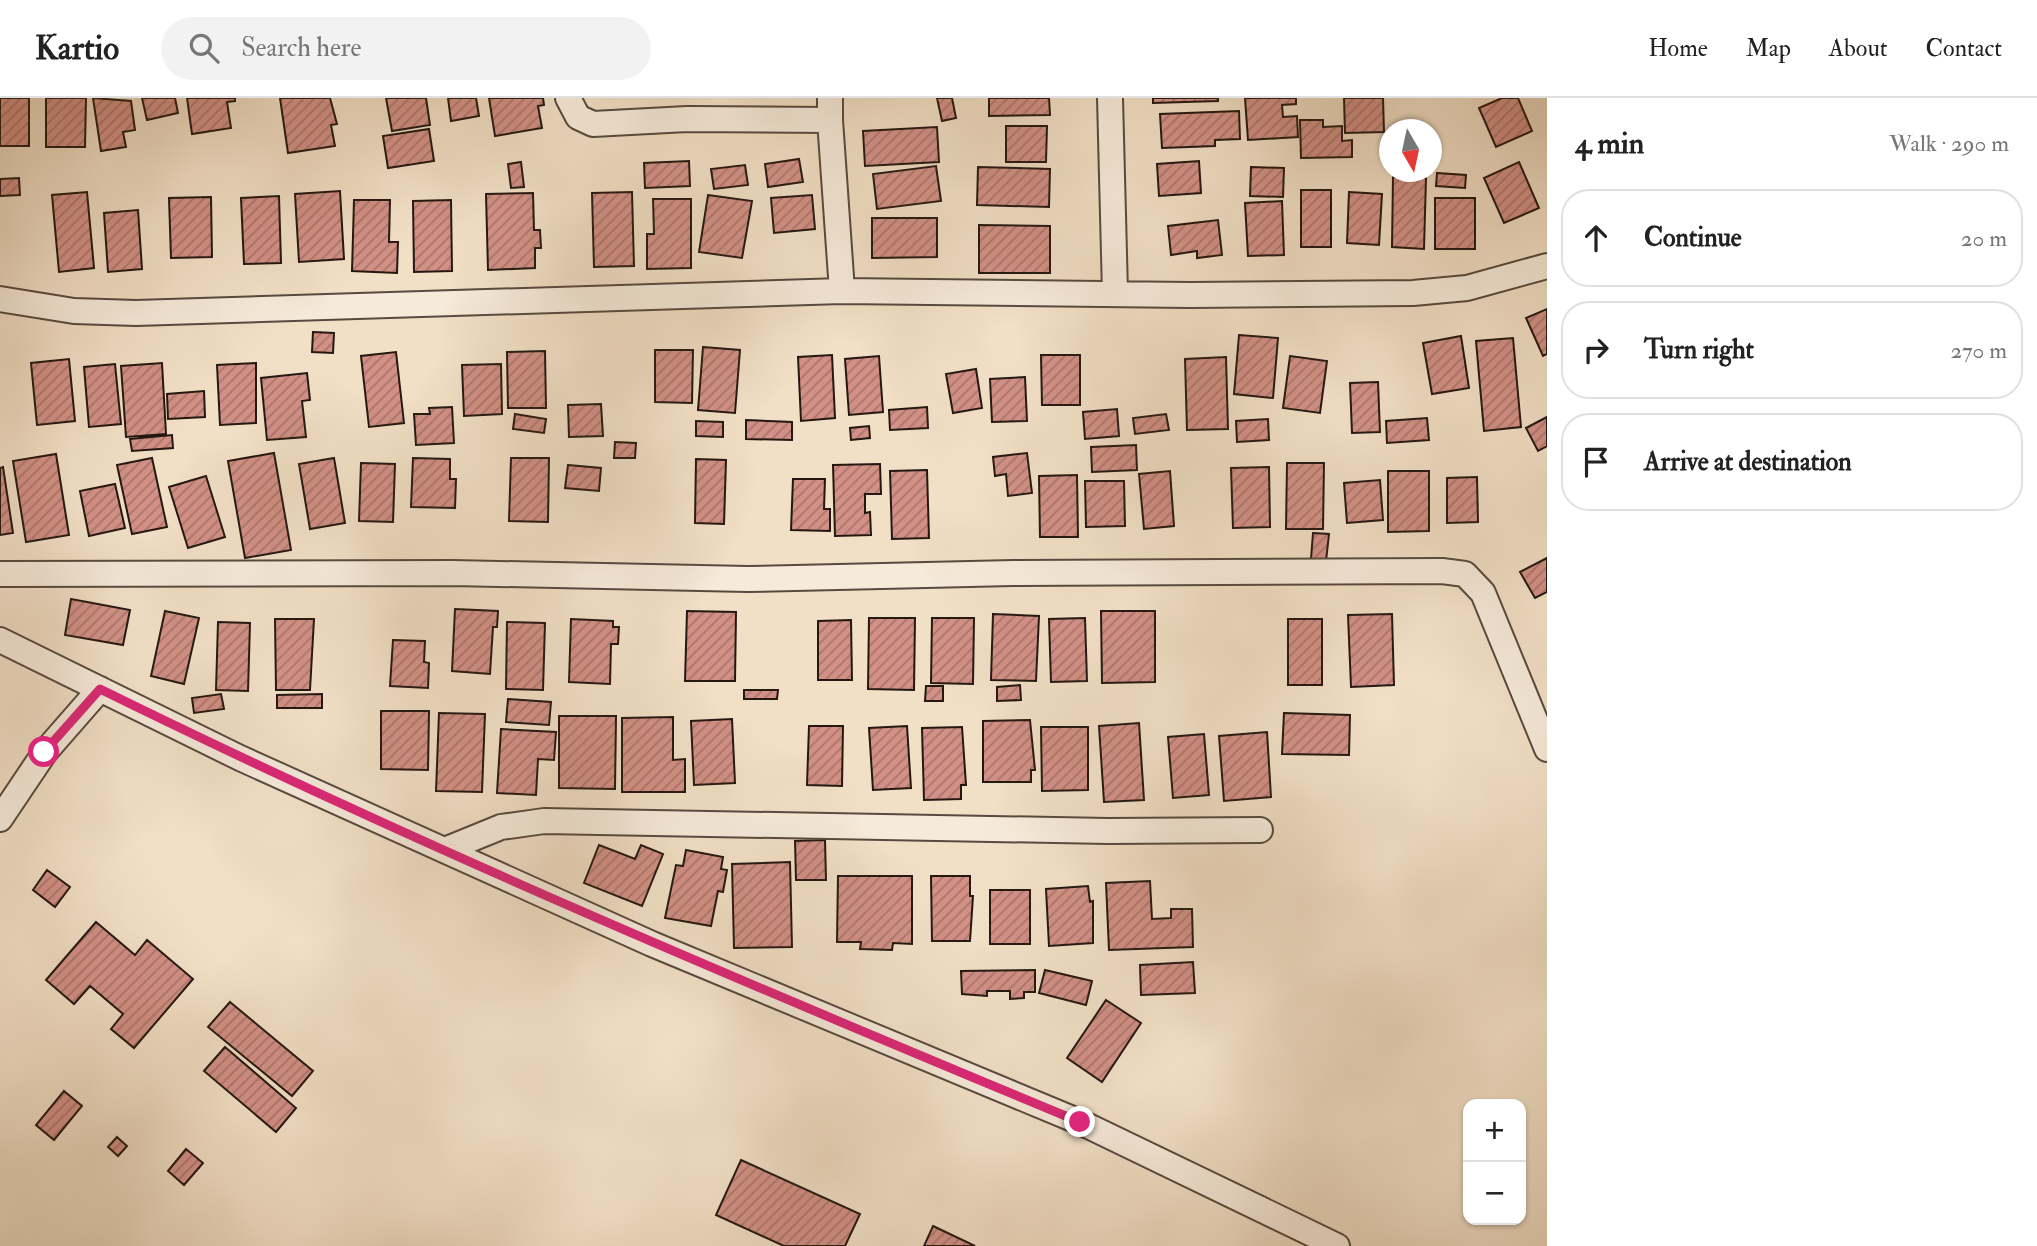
<!DOCTYPE html>
<html lang="en">
<head>
<meta charset="utf-8">
<style>
	body { margin:0; font-family:"IM FELL Double Pica",serif; background:#f2f2f2; color:#222 }
	.controls { position:absolute; right:21px; bottom:21px; display:grid; overflow:hidden; border-radius:14px; box-shadow:0 2px 5px #0004 }
	.controls button { width:63px; height:63px; display:grid; place-items:center; padding:0; border:0; border-bottom:2px solid #e0e0e0; background:#fff; color:#222; font:35px sans-serif }
	.compass { position:absolute; left:1379px; top:21px; width:63px; height:63px; border-radius:50%; background:#fff; box-shadow:0 2px 5px #0004; rotate:171deg }
	.stop { position:absolute; width:21px; height:21px; margin:-16px; border:5px solid #db2777; border-radius:50%; background:#fff }
	.stop.end { background:#db2777; border-color:#fff; box-shadow:0 2px 7px #0008 }
	.list { margin:0; padding:0; list-style:none }
	h2 { display:flex; justify-content:space-between; align-items:center; height:91px; margin:0; padding:0 28px; font-size:30px }
	h2 small { font-size:23px; font-weight:400; color:#767676 }
	.list li { display:grid; grid-template-columns:46px 1fr auto; gap:21px; align-items:center; box-sizing:border-box; height:98px; margin:0 14px 14px; padding:0 14px; border:2px solid #e0e0e0; border-radius:28px }
	.list b { display:block; font-size:26px; white-space:nowrap }
	.list em { font-size:23px; font-style:normal; color:#767676 }
	.icon { flex:none; width:38px; height:38px; fill:none; stroke:currentColor; stroke-width:2; stroke-linecap:round; stroke-linejoin:round }
	.map { position:relative; flex:none; width:1547px; height:1148px; overflow:hidden }
	header { display:flex; align-items:center; gap:42px; box-sizing:border-box; height:98px; padding:0 35px; background:#fff; border-bottom:2px solid #e0e0e0 }
	header strong { font-size:33px }
	nav { display:flex; gap:38px; margin-inline-start:auto; font-size:24px }
	.search { width:490px; height:63px; background:#f2f2f2; display:flex; align-items:center; gap:18px; box-sizing:border-box; padding:0 24px; border-radius:38px; color:#767676; font-size:26px }
	main { display:flex }
	aside { flex:1; background:#fff }
	.map>svg:first-child { display:block }
	.building { fill:url(#building-hatch); stroke:#251811; stroke-width:2 }
	.lines { fill:none; stroke-linecap:round; stroke-linejoin:round }
	.street-casing { stroke:#584a3e; stroke-width:28 }
	.street { stroke:#f6eada; stroke-width:24 }
	.route { stroke:#db2777; stroke-width:9 }
</style>
</head>
<body>
<header>
<strong>Kartio</strong>
<div class="search"><svg class="icon" aria-label="search" viewBox="0 0 24 24"><circle cx="10" cy="10" r="6"/><path d="M15 15l6 6"/></svg>Search here</div>
<nav><a>Home</a><a>Map</a><a>About</a><a>Contact</a></nav>
</header>
<main>
<div class="map">
<svg width="1547" height="1148" viewBox="0 0 1547 1148">
	<defs>
		<pattern id="building-hatch" width="6" height="6" patternUnits="userSpaceOnUse" patternTransform="scale(1.75)"><rect width="6" height="6" fill="#d29086"/><path d="M-1 1l2-2M0 6l6-6M5 7l2-2" fill="none" stroke="#aa756c"/></pattern>
	</defs>
	<rect width="100%" height="100%" fill="#f1dfc6"/>
	<filter id="stains"><feTurbulence type="fractalNoise" baseFrequency=".00286" numOctaves="4"/><feColorMatrix values="0 0 0 0 .2 0 0 0 0 .09 0 0 0 0 .02 0 0 0 .5 -.17"/></filter>
	<radialGradient id="worn" r=".72"><stop offset=".6" stop-color="#630" stop-opacity="0"/><stop offset="1" stop-color="#630" stop-opacity=".3"/></radialGradient>
	<path class="building" d="M0,0H29V48H0Z
		M46,0H86L85,49H46Z
		M93,0L131,3L135,32L123,34L126,49L101,53Z
		M142,0H175L178,15L147,22Z
		M187,0H235V3L227,4L231,30L192,36Z
		M280,0H330L337,26L331,27L335,48L288,55Z
		M386,0H426L430,27L392,33Z
		M448,0H476L479,18L451,23Z
		M489,0H543L544,7L538,8L542,30L495,38Z
		M937,0H952L956,20L942,23Z
		M989,0H1049L1050,17L989,18Z
		M1153,0H1218V3L1153,5Z
		M1245,0H1296V6L1282,7L1283,19L1297,18L1298,39L1248,42Z
		M1344,0H1383L1384,34L1345,35Z
		M1502,0H1518L1532,33L1496,49L1479,10Z
		M1239,13L1240,41L1215,42V48L1162,50L1160,16Z
		M1300,22H1323V29L1342,28V43L1352,42V59L1301,60Z
		M1006,28H1047L1046,64H1006Z
		M937,29L939,64L865,68L863,33Z
		M429,31L434,63L388,70L383,38Z
		M799,61L803,84L768,89L765,66Z
		M689,63L690,88L645,90L644,65Z
		M1199,63L1201,95L1159,98L1157,66Z
		M521,64L524,89L511,90L508,66Z
		M1519,64L1539,110L1504,125L1484,80Z
		M745,67L748,87L714,91L711,71Z
		M936,68L941,103L877,111L873,76Z
		M978,69L1050,71L1049,109L977,107Z
		M1251,69L1284,70L1283,99L1250,98Z
		M1437,75L1466,77L1465,90L1436,88Z
		M1393,79L1426,80L1424,151L1392,149Z
		M19,80L20,97L0,98V81Z
		M1301,92H1331V149H1301Z
		M340,93L344,161L299,164L295,96Z
		M87,94L94,170L59,174L52,97Z
		M632,94L634,168L594,169L592,95Z
		M1349,94L1382,96L1379,147L1347,145Z
		M533,95L534,132H540L541,150H535V170L488,172L486,96Z
		M708,97L752,103L742,160L699,154Z
		M812,97L815,131L774,135L771,100Z
		M279,98L281,165L244,166L241,100Z
		M211,99L212,159L171,160L169,100Z
		M1435,100H1475V151H1435Z
		M653,101H691V170L647,171V136H654Z
		M354,102H390L389,144H398L397,175L352,173Z
		M451,102L452,173L414,174L413,103Z
		M1282,103L1284,157L1248,158L1245,105Z
		M138,112L142,171L108,174L104,115Z
		M872,120H937V159L872,160Z
		M1218,122L1222,157L1197,160V153L1171,157L1168,128Z
		M979,127L1050,128V175H979Z
		M1547,211V256L1543,258L1526,220Z
		M313,234L334,235L333,255L312,254Z
		M1239,237L1278,240L1273,300L1234,296Z
		M1461,238L1469,290L1432,296L1423,245Z
		M1513,240L1521,329L1484,333L1476,243Z
		M703,249L740,252L735,315L698,312Z
		M655,252H693L692,305L655,304Z
		M545,253L546,310H508L507,254Z
		M396,254L404,325L369,329L361,258Z
		M832,257L835,320L801,323L798,259Z
		M1041,257H1080V307H1042Z
		M879,258L883,314L849,317L845,261Z
		M1290,258L1327,263L1320,315L1283,310Z
		M1226,259L1228,331L1187,332L1185,261Z
		M69,261L75,323L37,327L31,265Z
		M162,265L166,336L126,339L121,268Z
		M256,265V325L220,327L217,267Z
		M115,266L121,326L89,329L84,269Z
		M501,266L502,316L464,318L462,267Z
		M976,271L982,310L953,315L946,276Z
		M307,275L310,302L302,303L306,339L267,342L261,280Z
		M1025,279L1027,323L992,324L990,281Z
		M1378,284L1380,334L1352,335L1350,285Z
		M204,293L205,319L168,321L167,296Z
		M601,306L603,338L569,339L568,307Z
		M452,309L454,345L416,347L414,316H430L429,310Z
		M927,309L928,330L890,332L889,312Z
		M1117,311L1119,338L1085,341L1083,314Z
		M515,316L546,321L544,335L513,331Z
		M1166,316L1169,332L1135,336L1133,320Z
		M1547,319V348L1538,353L1526,330Z
		M1427,320L1429,342L1387,345L1386,323Z
		M1268,321L1269,342L1237,344L1236,323Z
		M746,322L792,324V342L746,341Z
		M696,323L723,324V339L696,338Z
		M869,328L870,340L851,342L850,330Z
		M172,337L173,350L132,353L130,341Z
		M615,344L636,345L635,360H614Z
		M1136,347L1137,372L1092,374L1091,349Z
		M274,355L291,452L245,460L228,363Z
		M1027,355L1032,395L1008,398L1006,376L995,378L993,359Z
		M56,356L69,437L26,444L13,363Z
		M152,360L167,429L132,436L117,367Z
		M334,360L345,425L310,431L299,366Z
		M413,360L450,361V381H456L455,410L411,409Z
		M511,360H549L548,424L509,423Z
		M696,361L726,362L724,426L695,425Z
		M361,365L395,366L393,424L359,423Z
		M1287,365H1324L1323,431H1286Z
		M880,366L881,396H865V415L870,414L871,437L835,438L833,367Z
		M568,367L601,370L599,393L565,390Z
		M3,369L13,435L0,437V370Z
		M1269,369L1270,429L1233,430L1231,370Z
		M927,372L929,440L892,441L890,373Z
		M1170,373L1174,428L1144,431L1139,376Z
		M1388,373H1429V433L1388,434Z
		M1077,377L1078,439H1040L1039,378Z
		M206,378L225,439L188,450L169,389Z
		M1477,379L1478,424L1447,425V380Z
		M793,381H825L824,411H830V433L791,432Z
		M1380,382L1383,422L1347,425L1344,385Z
		M1085,383H1124L1125,428L1086,429Z
		M115,386L125,430L89,438L80,393Z
		M1313,435L1329,436L1326,463L1311,461Z
		M1547,460V494L1535,500L1520,474Z
		M71,501L130,512L123,547L65,537Z
		M455,511L498,513L497,529H493L490,576L452,573Z
		M165,513L199,520L184,586L151,578Z
		M687,513L736,514L735,583H685Z
		M1101,513H1155V584L1102,585Z
		M993,516L1039,518L1036,583L991,582Z
		M1392,516L1394,587L1351,589L1348,517Z
		M869,520H915L914,592L868,591Z
		M932,520H974L973,586L931,585Z
		M1085,520L1087,583L1051,584L1049,521Z
		M275,521H314L310,592H276Z
		M571,521L613,523V529H619L618,546H611L610,586L569,584Z
		M1288,521H1322V587H1288Z
		M851,522L852,582H818V523Z
		M218,524L250,525L248,593L216,592Z
		M507,524L545,525L543,592L506,591Z
		M393,542L425,543L424,564L429,565L428,590L390,588Z
		M1020,587L1021,602L997,603V589Z
		M926,588H943V603H925Z
		M744,592H778L777,601H744Z
		M221,596L224,611L194,615L192,600Z
		M322,596V610H277V597Z
		M508,601L551,604L549,627L506,624Z
		M381,613H429L428,672L381,671Z
		M439,615L485,616L482,694L436,693Z
		M1284,615L1350,617L1349,657L1282,656Z
		M559,618H616L615,691L559,690Z
		M673,619V662L685,661V694H622V620Z
		M732,621L735,685L694,687L691,623Z
		M1030,622L1035,672H1031V684H983V623Z
		M1139,625L1144,702L1104,704L1099,628Z
		M809,628H843L842,688L807,687Z
		M907,628L911,690L873,692L869,630Z
		M962,629L966,687H961V701L924,702L922,630Z
		M1041,629H1088V692L1042,693Z
		M501,631L556,634L554,662L538,661L536,697L497,695Z
		M1267,634L1271,699L1224,703L1219,638Z
		M1204,636L1209,697L1173,700L1168,639Z
		M825,742L826,782H796L795,743Z
		M599,747L635,761L641,747L663,756L642,808L584,785Z
		M686,752L723,759L721,771L727,772L723,794L718,793L711,828L665,820L676,767L683,768Z
		M790,764L792,849L734,850L732,766Z
		M47,772L70,789L55,809L33,792Z
		M838,778H912V846L893,845L892,852L860,851L861,844H837Z
		M931,778H970V798H973L970,843H932Z
		M1150,783L1152,821L1171,820V811H1192L1193,849L1109,852L1106,785Z
		M1088,788L1090,804L1093,803V845L1049,848L1046,791Z
		M990,792H1030V846H990Z
		M96,824L135,857L147,842L193,881L134,950L111,931L123,916L90,888L74,906L46,882Z
		M1193,864L1195,895L1141,897L1140,867Z
		M1035,872V894H1024V900L1010,901V893H987V898L962,896L961,873Z
		M1045,872L1092,883L1086,907L1039,895Z
		M1106,902L1141,925L1102,984L1067,960Z
		M230,904L313,973L292,998L208,929Z
		M225,949L296,1010L276,1034L204,973Z
		M64,993L82,1008L54,1042L36,1027Z
		M117,1039L127,1048L118,1058L108,1049Z
		M186,1051L203,1065L184,1087L168,1073Z
		M741,1062L860,1116L845,1148H784L716,1117Z
		M933,1128L975,1148H924Z"/>
	<g class="lines">
		<defs>
			<path id="street" d="M568,0L578,19L593,26L687,21L830,22V0
				M1110,0L1115,195
				M830,22L842,193
				M0,201L74,213L136,215L842,193L1190,197L1413,195L1467,190L1547,168
				M0,476L453,475L748,481L1013,475L1442,473L1465,476L1483,495L1547,651
				M0,542L240,660L652,846L1080,1024L1337,1148
				M0,721L45,654L100,591
				M447,751L501,729L544,723L1108,733L1260,732"/>
		</defs>
		<use href="#street" class="street-casing"/>
		<use href="#street" class="street"/>
	</g>
	<g class="lines">
		<path class="route" d="M44,654L100,591C421,749 750,887 1080,1024"/>
	</g>
	<rect width="100%" height="100%" filter="url(#stains)"/>
	<rect width="100%" height="100%" fill="url(#worn)"/>
</svg>
<div class="controls">
<button>+</button>
<button>−</button>
</div>
<svg class="compass" viewBox="-18 -18 36 36"><path d="M0-13l5 13h-10z" fill="#e53935"/><path d="M0 13l5-13h-10z" fill="#767676"/></svg>
<div class="stop" style="left:44px;top:654px"></div>
<div class="stop end" style="left:1080px;top:1024px"></div>
</div>
<aside>
<h2>4 min<small>Walk · 290 m</small></h2>
<ul class="list">
<li><svg class="icon" aria-label="ahead" viewBox="0 0 24 24"><path d="M12 20V5M6 11l6-6 6 6"/></svg><div><b>Continue</b></div><em>20 m</em></li>
<li><svg class="icon" aria-label="right" viewBox="0 0 24 24"><path d="M7 20v-9h11M14 6l5 5-5 5"/></svg><div><b>Turn right</b></div><em>270 m</em></li>
<li><svg class="icon" aria-label="arrive" viewBox="0 0 24 24"><path d="M6 21V4h12l-3 4 3 4H6"/></svg><div><b>Arrive at destination</b></div></li>
</ul>
</aside>
</main>
</body>
</html>
